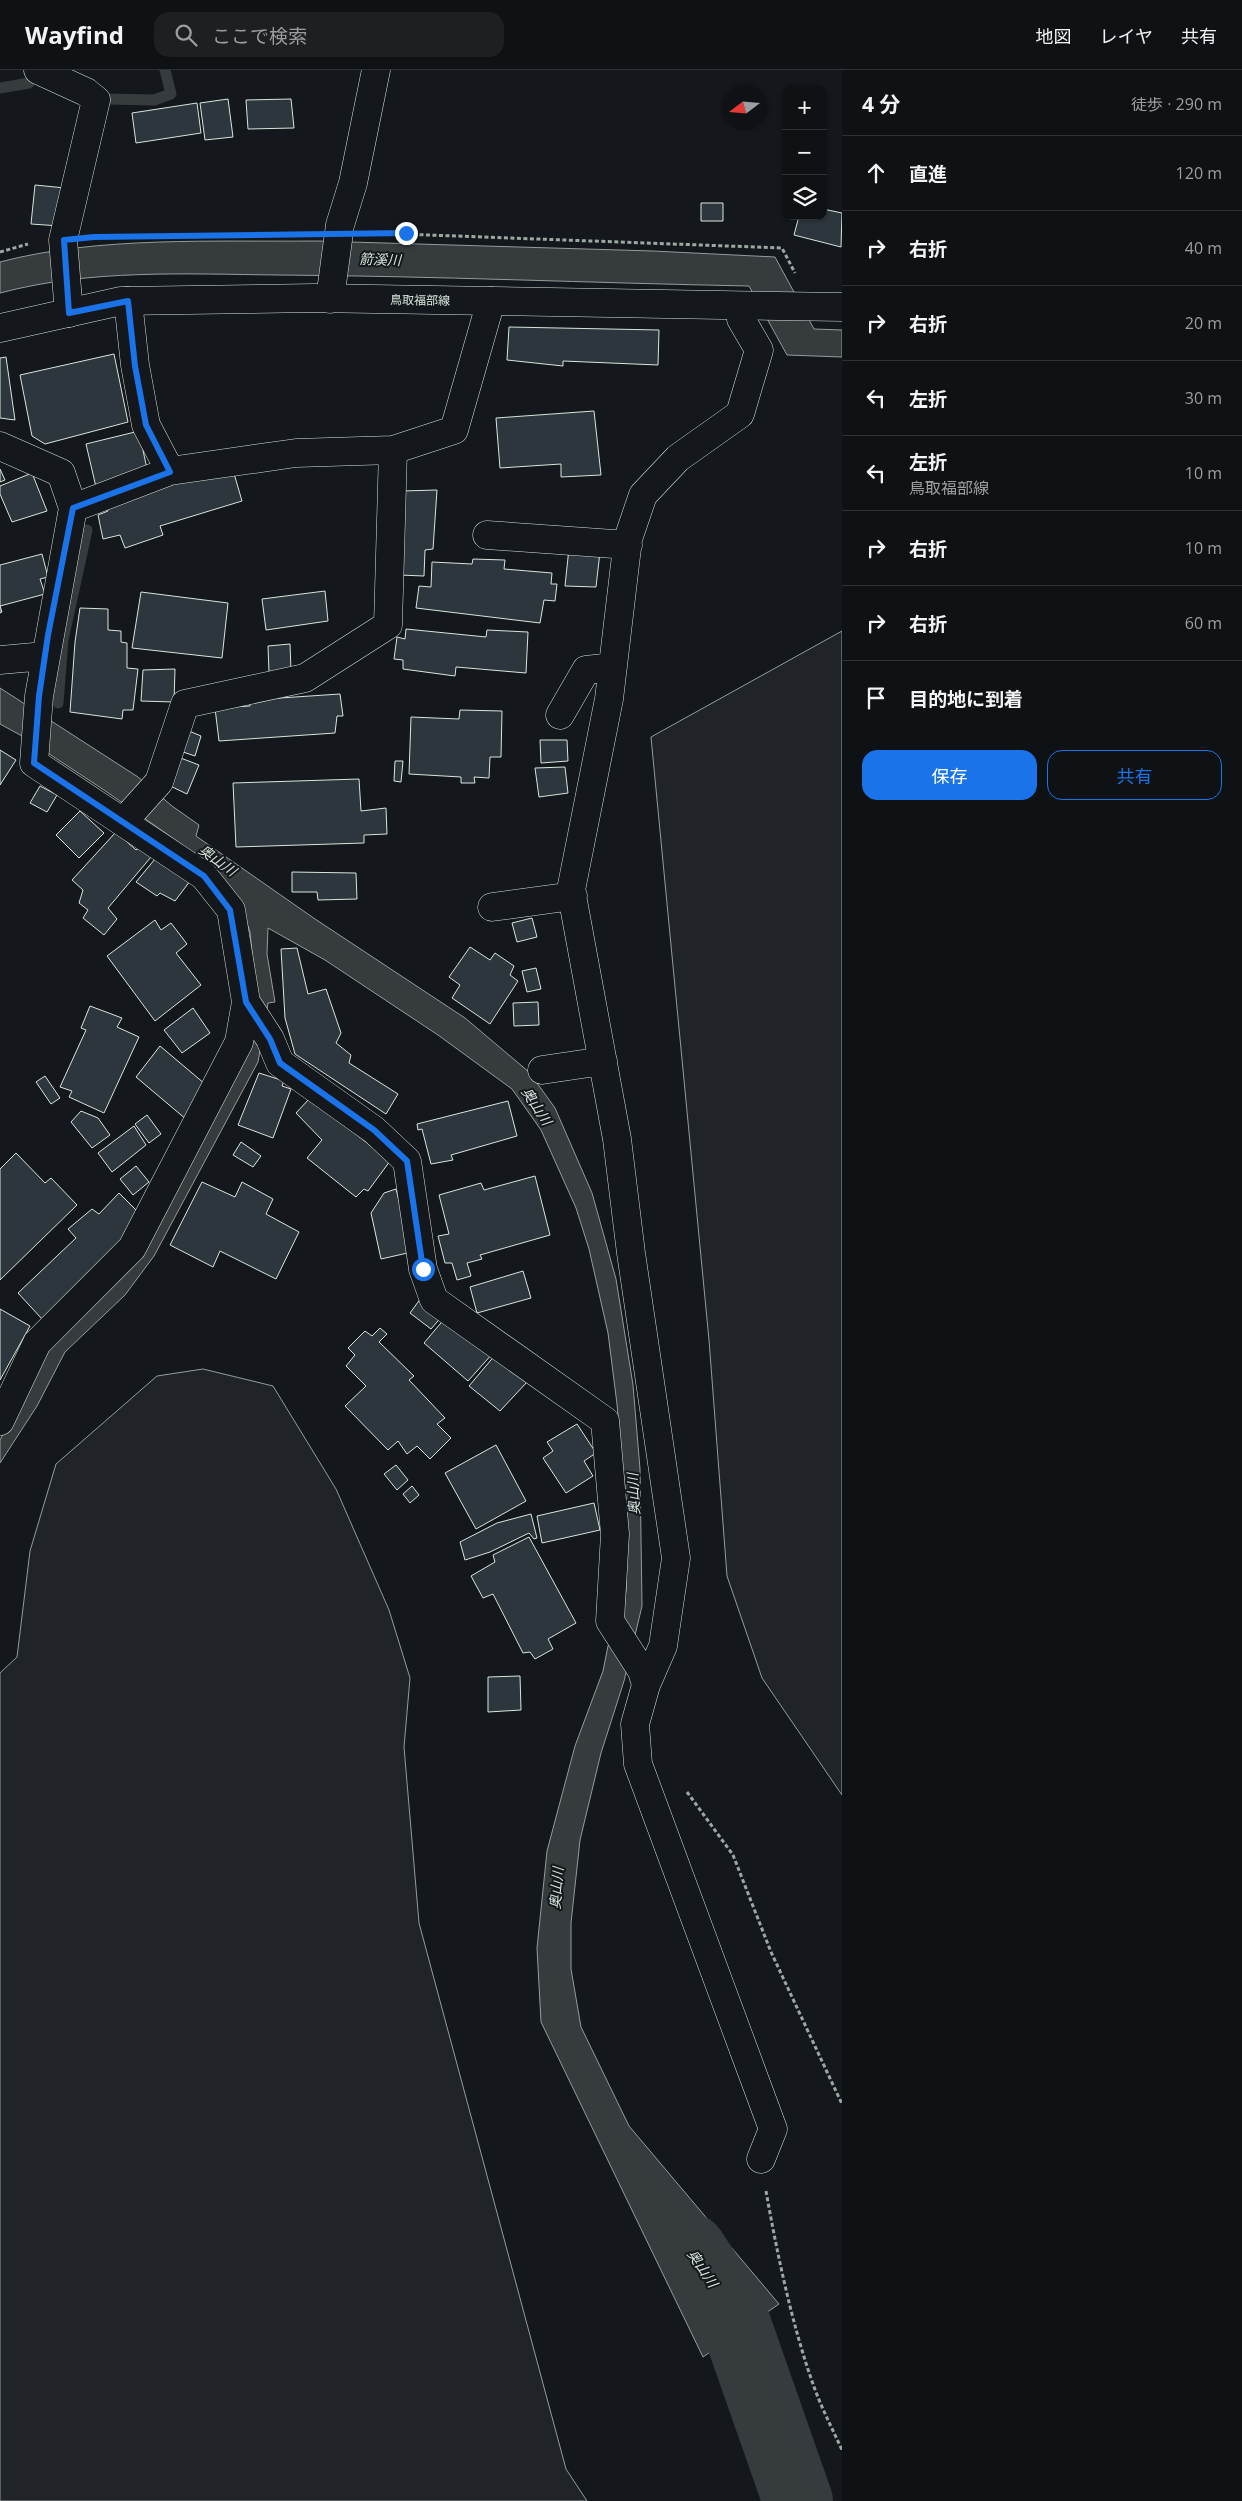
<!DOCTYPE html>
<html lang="ja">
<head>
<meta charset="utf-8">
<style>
	body { margin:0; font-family:"Open Sans","Noto Sans JP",sans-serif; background:#1d2022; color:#f1f3f6 }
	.controls { position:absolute; right:15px; top:15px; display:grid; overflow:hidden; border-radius:10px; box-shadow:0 1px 4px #0004 }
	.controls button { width:45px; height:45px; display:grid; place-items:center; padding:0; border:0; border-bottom:1px solid #2f3234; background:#0f1215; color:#f1f3f6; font:25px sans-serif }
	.compass { position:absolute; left:722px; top:15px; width:45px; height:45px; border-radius:50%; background:#0f1215; box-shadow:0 1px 4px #0004; rotate:254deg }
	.stop { position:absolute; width:15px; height:15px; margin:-11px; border:4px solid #1a73e8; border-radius:50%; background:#fff }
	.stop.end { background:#1a73e8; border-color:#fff; box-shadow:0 1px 5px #0008 }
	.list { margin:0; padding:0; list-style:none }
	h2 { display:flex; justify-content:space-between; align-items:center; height:65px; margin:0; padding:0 20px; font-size:21px }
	h2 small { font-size:16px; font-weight:400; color:#9b9ea0 }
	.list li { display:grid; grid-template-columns:32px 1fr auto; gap:15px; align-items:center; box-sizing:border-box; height:75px; padding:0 20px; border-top:1px solid #2f3234 }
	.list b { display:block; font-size:19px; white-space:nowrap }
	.list p { margin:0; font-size:16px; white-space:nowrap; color:#9b9ea0 }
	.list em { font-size:16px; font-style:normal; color:#9b9ea0 }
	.actions { display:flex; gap:10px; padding:15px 20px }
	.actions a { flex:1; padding:11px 0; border:1px solid #1a73e8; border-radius:15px; text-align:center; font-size:18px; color:#1a73e8 }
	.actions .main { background:#1a73e8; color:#fff }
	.icon { flex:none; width:28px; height:28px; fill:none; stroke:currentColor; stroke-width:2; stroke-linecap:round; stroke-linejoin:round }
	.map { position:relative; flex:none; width:842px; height:2431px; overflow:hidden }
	header { display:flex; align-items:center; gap:30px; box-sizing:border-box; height:70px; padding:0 25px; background:#0f1215; border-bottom:1px solid #2f3234 }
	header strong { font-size:24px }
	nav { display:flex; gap:28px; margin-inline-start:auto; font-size:18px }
	.search { width:350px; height:45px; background:#1d2022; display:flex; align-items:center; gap:12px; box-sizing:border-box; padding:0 18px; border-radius:15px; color:#9b9ea0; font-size:19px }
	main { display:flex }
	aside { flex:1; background:#0f1215 }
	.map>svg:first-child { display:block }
	.green { fill:#202428; stroke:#939e99 }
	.water { fill:#363b3e; stroke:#939e99 }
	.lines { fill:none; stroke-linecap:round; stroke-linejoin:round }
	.stream { stroke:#363b3e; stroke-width:11 }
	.river { stroke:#363b3e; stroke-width:70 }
	.building { fill:#2c363c; stroke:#d8e6dc }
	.minor-casing { stroke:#d8e6dc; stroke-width:29 }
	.major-casing { stroke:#d8e6dc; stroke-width:29 }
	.path { stroke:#9da8a2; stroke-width:3; stroke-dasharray:4 2.5; stroke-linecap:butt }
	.minor { stroke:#14181c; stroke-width:28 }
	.major { stroke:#14181c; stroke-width:28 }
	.route { stroke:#1a73e8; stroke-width:6 }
	.labels { text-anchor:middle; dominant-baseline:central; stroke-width:4; stroke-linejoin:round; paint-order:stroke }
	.street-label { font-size:12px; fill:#d8e6dc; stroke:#14181c }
	.water-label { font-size:14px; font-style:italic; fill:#d8e6dc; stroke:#14181c }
</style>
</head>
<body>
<header>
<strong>Wayfind</strong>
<div class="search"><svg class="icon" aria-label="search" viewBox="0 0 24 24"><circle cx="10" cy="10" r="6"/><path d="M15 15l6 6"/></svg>ここで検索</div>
<nav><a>地図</a><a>レイヤ</a><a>共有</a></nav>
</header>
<main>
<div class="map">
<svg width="842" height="2431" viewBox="0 0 842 2431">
	<rect width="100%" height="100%" fill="#14181c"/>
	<path class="green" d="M842,561V1725L762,1608L727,1506L709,1270L651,667Z
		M203,1299L273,1316L336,1419L389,1540L410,1608L404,1677L419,1853L566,2399L587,2431H0V1603L17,1587L30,1481L56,1394L157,1306Z"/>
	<path class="water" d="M317,171L653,181L775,187L814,259L842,260V287L787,285L749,216C592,213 435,206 278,205C186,204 90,199 0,223V192C98,166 215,172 317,171Z
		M0,618L138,707L172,736L199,755L196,766L315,849L465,948L529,1002L555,1038L592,1123L616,1209L633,1315L640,1399L642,1536L624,1611L601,1683L580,1770L571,1853V1899L581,1957L629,2056L779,2234L703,2287L541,1952L537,1878L547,1781L575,1676L603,1601L608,1576L622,1548L626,1521L627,1451L617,1334L608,1263L589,1179L576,1138L541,1060L512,1019L438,965L325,890L268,858L267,884L275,932L268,933L258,992L154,1186L125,1225L65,1282L37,1336L0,1393V1370L49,1277L134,1188L255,911L250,862L240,833L184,776L107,722L22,666L0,654Z"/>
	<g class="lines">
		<path class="stream" d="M0,18L29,13
			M105,29L154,30L171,24L165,0
			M58,633L63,570L87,460"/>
		<path class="river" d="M691,2179L731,2240L798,2431"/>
	</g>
	<path class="building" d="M228,29L233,67L205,70L200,33Z
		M291,29L294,58L248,59L246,30Z
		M197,33L201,63L136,73L132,43Z
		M35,115L65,118L60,156L31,154Z
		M701,133H723V151H701Z
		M823,139L842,143L841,177L794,165L799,146H823Z
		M509,257L659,260L658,295L563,291V296L507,290Z
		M114,284L128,352L45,374L32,366L20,305Z
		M6,287L15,350L0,348V288Z
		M594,341L601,405L561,407V394L500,398L496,348Z
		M139,361L148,404L96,417L86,374Z
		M0,399L5,410L0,412Z
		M233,400L242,431L160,456L163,465L125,478L120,465L103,469L98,445L108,441L106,434L191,408Z
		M32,403L47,441L12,452L0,424V416Z
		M437,420L433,479L425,480L424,506L399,505L402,421Z
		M569,478L600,482L596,517L565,516Z
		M42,484L48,507L40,509L45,524L0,536L2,542L0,543V495Z
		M473,489L505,490L504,499L552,503L551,514H557L555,531L544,530L540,553L416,538L419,516L431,517L432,492L472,494Z
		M325,521L328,551L266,560L262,529Z
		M141,522L228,533L222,588L132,578Z
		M80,538L108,539V560L121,561V572L127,573V598L138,599L133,640H123L122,649L70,642L75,572Z
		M406,559L486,567L487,560L528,562L526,603L456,597L455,606L403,599V590L394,589L397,567L405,569Z
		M290,574L291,601L269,602L268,576Z
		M175,599L174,632L141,631L143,600Z
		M340,624L343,646H337L335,663L219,671L215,638L250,636V630Z
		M460,640L502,641L501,687H490L489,708L474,707L475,713H461V707L409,704L411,647L459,649Z
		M189,661L201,666L195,686L183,682Z
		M540,670H567L568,691L541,693Z
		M0,680L16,690L0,715Z
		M178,687L199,695L187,724L166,714Z
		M395,691H403L401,712L394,711Z
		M565,697L568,723L539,727L535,698Z
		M359,709L361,741L386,738L387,764L364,765V773L236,777L233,713Z
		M40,716L57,725L47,742L30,733Z
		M80,741L104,763L79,788L56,765Z
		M116,762L136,780L140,777L151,787L108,838L117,849L104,865L83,848L88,840L79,833L83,820L72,810Z
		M155,789L190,811L175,831L160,823L157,826L136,812Z
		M292,802L356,803L357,829L318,830L317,822H292Z
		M532,848L537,867L517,872L512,853Z
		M155,850L161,860L171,853L187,874L176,883L201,915L155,951L107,886Z
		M470,877L490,890L495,883L514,896L510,905L518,911L490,954L452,928L460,915L449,907Z
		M297,878L308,924L326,919L341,963L336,973L351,985L349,993L398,1024L386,1044L295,984L285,948L281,879Z
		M536,898L541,919L527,922L522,901Z
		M538,932L539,955L514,956L513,933Z
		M90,936L122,948L117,957L139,967L104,1043L69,1027L72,1021L60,1017L86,960L81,958Z
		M193,938L210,963L182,983L164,960Z
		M160,976L205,1014L187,1050L136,1007Z
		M259,1003L284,1011L282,1016L291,1019L273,1068L238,1055Z
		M45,1006L60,1028L51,1034L36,1012Z
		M310,1028L390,1091L368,1121L364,1119L356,1127L307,1088L322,1070L296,1043Z
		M508,1031L517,1066L451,1085L453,1090L431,1094L422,1059L418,1060L417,1054Z
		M81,1041L98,1048L110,1065L92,1078L71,1052Z
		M147,1045L161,1064L149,1073L135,1054Z
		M134,1056L146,1075L112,1102L98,1083Z
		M241,1072L261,1086L253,1097L233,1085Z
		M16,1083L45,1113L51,1108L77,1135L0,1210V1099Z
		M136,1096L149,1112L133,1125L120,1109Z
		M535,1106L550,1165L480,1185L482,1189L467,1193L471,1206L457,1210L452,1193H445L438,1166L449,1164L439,1125L481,1113L484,1120Z
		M202,1112L235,1127L242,1112L273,1129L266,1144L299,1162L276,1209L220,1181L213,1197L170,1175Z
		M396,1119L412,1182L381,1189L371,1143L384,1123Z
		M119,1123L137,1141L122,1170L42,1249L18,1223L76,1168L68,1159L92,1139L99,1144Z
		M523,1201L531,1228L477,1243L470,1217Z
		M421,1228L443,1245L431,1259L410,1243Z
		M0,1239L30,1256L0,1310Z
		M446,1247L493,1283L468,1311L424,1273Z
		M380,1258L387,1264L379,1272L414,1306L409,1310L445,1348L437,1354L451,1368L430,1389L417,1376L407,1384L398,1371L388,1380L345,1336L366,1316L346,1296L355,1285L348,1278L365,1261L372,1266Z
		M496,1284L528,1311L500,1341L469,1316Z
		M577,1354L596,1383L584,1391L593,1406L566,1423L543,1388L553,1381L547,1372Z
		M496,1375L526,1431L476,1459L445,1403Z
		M396,1395L408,1410L397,1420L384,1404Z
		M412,1416L419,1425L410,1433L403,1424Z
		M594,1433L600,1460L542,1473L537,1446Z
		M531,1444L537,1468L534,1469L529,1463L490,1482L465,1490L460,1472L497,1453Z
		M529,1467L576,1553L548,1569L553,1579L535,1589L530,1582L523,1583L493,1524L483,1528L471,1506L495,1492L493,1485Z
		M520,1606L521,1640L488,1642V1607Z"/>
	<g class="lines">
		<defs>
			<path id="minor" d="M38,0L86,22L96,30L63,170L69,243
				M330,229L340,155L353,113L376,0
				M128,231L135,295L146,355L170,401
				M0,376L61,403L73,438L39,626L34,693L204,806L231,840L246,932L270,969L280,993L374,1060L407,1091L423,1199L434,1230L605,1351L615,1464L610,1551L642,1601L646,1615L635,1654L638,1694L773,2059L761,2089
				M73,438L170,401L296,383L393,380L454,360L491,231
				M487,465L628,475
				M0,590L45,586
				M560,645L586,600L613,597
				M123,752L159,712L185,634L305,608L388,555L393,380
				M492,837L573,826
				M542,1000L603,991
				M0,1351L37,1273L132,1178L239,972L246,932
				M646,1615L663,1576L676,1488L631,1183L617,1069L571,820L609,629L628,469L643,425L678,388L740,344L759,280L741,249L739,236"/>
			<path id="major" d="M0,258L121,231L313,228L842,237"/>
		</defs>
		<use href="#minor" class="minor-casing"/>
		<use href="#major" class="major-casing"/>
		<path class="path" d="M374,163L782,178L795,203
			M99,167L305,164
			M0,182L28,174
			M687,1722L733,1785L771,1882L842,2034
			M766,2121C777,2183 792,2255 813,2314C821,2337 832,2358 842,2380"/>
		<use href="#minor" class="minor"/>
		<use href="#major" class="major"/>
	</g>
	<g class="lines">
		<path class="route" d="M406,163L94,167L64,170L69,243L128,231L135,296L146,355L170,402L73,438L48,565L39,626L34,693L204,806L230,840L246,932L270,969L280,993L374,1060L407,1091L423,1199"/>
	</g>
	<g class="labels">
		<g class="street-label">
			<text transform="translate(420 230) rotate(1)">鳥取福部線</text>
		</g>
		<g class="water-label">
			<text transform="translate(380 189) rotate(2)">箭溪川</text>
			<text transform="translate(218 790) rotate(36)">奥山川</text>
			<text transform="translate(537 1036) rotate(57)">奥山川</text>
			<text transform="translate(633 1424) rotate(-93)">奥山川</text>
			<text transform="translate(556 1818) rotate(-85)">奥山川</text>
			<text transform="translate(703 2198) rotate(56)">奥山川</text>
		</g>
	</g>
</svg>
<div class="controls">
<button>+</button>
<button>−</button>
<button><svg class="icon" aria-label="layers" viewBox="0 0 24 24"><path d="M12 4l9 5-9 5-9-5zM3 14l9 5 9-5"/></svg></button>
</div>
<svg class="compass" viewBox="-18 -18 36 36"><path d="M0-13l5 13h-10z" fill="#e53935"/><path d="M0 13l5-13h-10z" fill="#9b9ea0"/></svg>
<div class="stop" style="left:423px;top:1199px"></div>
<div class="stop end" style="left:406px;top:163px"></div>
</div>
<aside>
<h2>4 分<small>徒歩 · 290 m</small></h2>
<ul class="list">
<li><svg class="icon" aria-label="ahead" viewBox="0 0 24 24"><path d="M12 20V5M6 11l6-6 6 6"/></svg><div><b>直進</b></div><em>120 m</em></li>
<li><svg class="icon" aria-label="right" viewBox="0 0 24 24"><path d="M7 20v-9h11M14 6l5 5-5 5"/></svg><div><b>右折</b></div><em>40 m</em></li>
<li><svg class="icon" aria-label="right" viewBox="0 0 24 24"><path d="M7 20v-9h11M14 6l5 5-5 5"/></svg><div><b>右折</b></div><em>20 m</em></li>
<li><svg class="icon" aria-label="left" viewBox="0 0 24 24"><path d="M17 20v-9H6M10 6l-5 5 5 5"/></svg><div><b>左折</b></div><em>30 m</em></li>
<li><svg class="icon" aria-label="left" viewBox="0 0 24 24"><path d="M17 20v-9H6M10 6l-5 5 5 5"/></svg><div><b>左折</b><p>鳥取福部線</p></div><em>10 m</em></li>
<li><svg class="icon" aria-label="right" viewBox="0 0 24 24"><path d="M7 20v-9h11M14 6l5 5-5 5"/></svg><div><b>右折</b></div><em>10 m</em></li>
<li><svg class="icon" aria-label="right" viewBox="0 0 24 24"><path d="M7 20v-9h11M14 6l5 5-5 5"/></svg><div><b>右折</b></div><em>60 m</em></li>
<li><svg class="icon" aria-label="arrive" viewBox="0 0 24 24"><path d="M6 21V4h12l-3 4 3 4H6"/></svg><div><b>目的地に到着</b></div></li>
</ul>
<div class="actions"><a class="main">保存</a><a>共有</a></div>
</aside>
</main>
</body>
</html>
